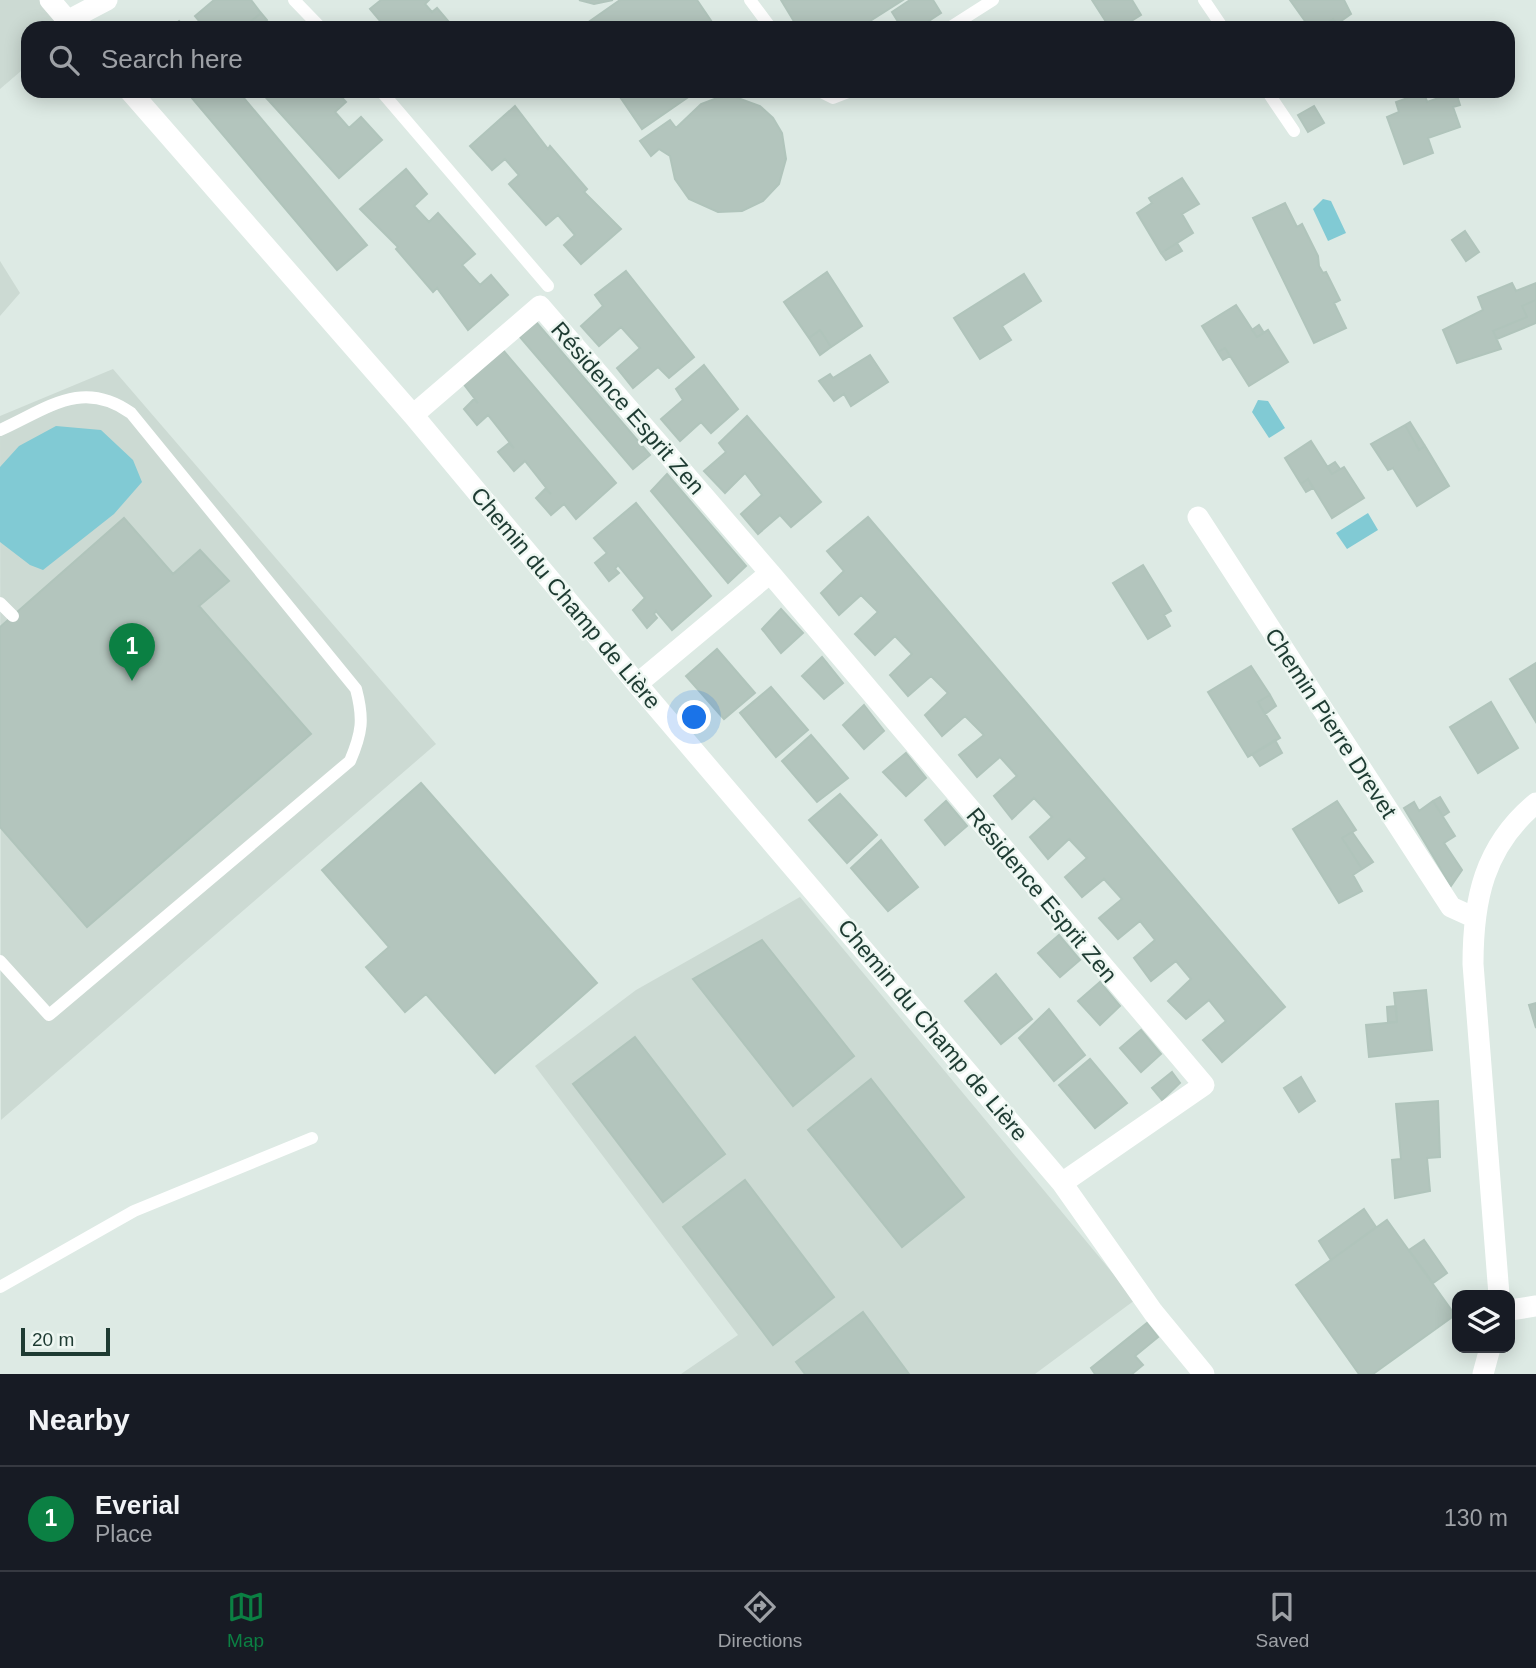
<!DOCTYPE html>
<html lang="en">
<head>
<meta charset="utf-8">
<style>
	body { margin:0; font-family:Arial,sans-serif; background:#20242c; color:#f1f3f6 }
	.controls { position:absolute; right:21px; bottom:21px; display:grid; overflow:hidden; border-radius:14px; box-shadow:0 4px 18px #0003 }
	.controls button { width:63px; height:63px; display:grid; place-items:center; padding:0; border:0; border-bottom:2px solid #363941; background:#171b24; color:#f1f3f6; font:35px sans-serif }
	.scale { position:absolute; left:21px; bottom:18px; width:89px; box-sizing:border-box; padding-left:7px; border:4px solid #1e3b32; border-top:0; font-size:19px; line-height:24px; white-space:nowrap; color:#1e3b32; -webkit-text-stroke:5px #eef7f2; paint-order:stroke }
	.you { position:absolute; left:695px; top:718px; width:24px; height:24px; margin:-18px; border:5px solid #fff; border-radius:50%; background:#1a73e8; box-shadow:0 0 0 10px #1a73e833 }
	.badge { display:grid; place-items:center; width:46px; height:46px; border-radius:50%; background:#0b8043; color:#fff; font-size:23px; font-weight:700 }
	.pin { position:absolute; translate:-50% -58px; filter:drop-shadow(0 2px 4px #0008) }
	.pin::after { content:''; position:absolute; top:37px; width:24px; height:21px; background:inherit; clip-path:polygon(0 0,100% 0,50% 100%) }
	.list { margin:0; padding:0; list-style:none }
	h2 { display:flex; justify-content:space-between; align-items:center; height:91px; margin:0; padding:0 28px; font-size:30px }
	h2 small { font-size:23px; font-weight:400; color:#9ea1a6 }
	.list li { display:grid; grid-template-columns:46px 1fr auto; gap:21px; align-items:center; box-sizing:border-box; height:105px; padding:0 28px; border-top:2px solid #363941 }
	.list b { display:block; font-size:26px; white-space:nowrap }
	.list p { margin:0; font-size:23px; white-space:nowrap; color:#9ea1a6 }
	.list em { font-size:23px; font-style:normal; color:#9ea1a6 }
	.icon { flex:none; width:38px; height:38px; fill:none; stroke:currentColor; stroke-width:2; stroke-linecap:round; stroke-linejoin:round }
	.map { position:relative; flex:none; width:1536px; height:1374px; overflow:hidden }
	.search { position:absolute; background:#171b24; box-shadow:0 4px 18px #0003; left:21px; right:21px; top:21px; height:77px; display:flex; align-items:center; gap:18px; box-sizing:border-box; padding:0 24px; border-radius:21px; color:#9ea1a6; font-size:26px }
	.sheet { height:196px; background:#171b24 }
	nav { display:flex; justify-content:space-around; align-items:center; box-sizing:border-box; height:98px; border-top:2px solid #363941; background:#171b24; font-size:19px; color:#9ea1a6 }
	nav a { display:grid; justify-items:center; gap:4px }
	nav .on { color:#0b8043 }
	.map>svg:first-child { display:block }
	.built { fill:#ccdad3 }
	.water { fill:#81cad4 }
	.building { fill:#b3c5bd; stroke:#b0c4bb; stroke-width:2 }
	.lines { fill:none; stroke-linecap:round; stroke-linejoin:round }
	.lane { stroke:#fff; stroke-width:12 }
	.street { stroke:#fff; stroke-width:21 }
	.labels { text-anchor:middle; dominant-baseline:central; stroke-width:5; stroke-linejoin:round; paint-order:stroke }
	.street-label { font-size:23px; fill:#1e3b32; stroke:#eef7f2 }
</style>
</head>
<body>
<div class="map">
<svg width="1536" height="1374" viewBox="0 0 1536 1374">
	<rect width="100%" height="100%" fill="#ddeae4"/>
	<path class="built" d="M0,0H45L67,28H28V65L0,89Z
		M0,261L20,293L0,316Z
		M113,369L436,744L1,1120L0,416Z
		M800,897L1135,1300L1035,1374H681L738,1335L535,1066L636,990Z"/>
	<path class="water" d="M1323,199L1331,201L1346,233L1328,241L1313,209Z
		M1258,400L1268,401L1285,428L1269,438L1252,412Z
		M56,426L101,430L133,460L142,482L114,514L43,570L30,565L0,542V467L19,446Z
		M1368,513L1378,530L1347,549L1336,533Z"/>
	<path class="building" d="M214,0H251L261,13L243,28H205L195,16Z
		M381,0H429L425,4L432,12L437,8L454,28H386L370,9Z
		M579,0H613L594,4Z
		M620,0H697L716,28H580Z
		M781,0H903L859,28H798Z
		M910,0H933L941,13L918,28H902L892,12Z
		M1092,0H1132L1141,15L1120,28H1110Z
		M1290,0H1344L1351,14L1337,24L1333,19L1318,28H1310Z
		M261,13L267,20L257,28H243Z
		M179,21L185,28H170Z
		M186,91H238L367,245L337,270Z
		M260,91H336L346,102L335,112L349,128L361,117L382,140L339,178Z
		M616,91H697L642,129Z
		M1424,92L1427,102L1456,92L1460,105L1453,107L1460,127L1428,138L1433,153L1404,164L1387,117L1399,112L1396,102Z
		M735,97L760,106L773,118L782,133L786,159L779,184L763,201L742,211L718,212L689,199L675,179L670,156L659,149L651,156L640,141L670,120L676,128L701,104L717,98Z
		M515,106L548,149L550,146L587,189L584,192L621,229L581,264L564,245L575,235L558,215L546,225L509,184L519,175L505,159L492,170L470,146Z
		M1314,106L1324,123L1308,132L1298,115Z
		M406,169L427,194L414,206L429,222L438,213L475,254L462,265L480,285L491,275L508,295L468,330L437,288L433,292L396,249L398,247L360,209Z
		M1182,178L1199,204L1182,214L1193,233L1161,253L1137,213L1152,203L1149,198Z
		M1285,203L1297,227L1302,224L1318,256L1319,266L1323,273L1326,272L1340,300L1334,303L1346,328L1314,343L1253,218Z
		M1465,231L1479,252L1466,261L1452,240Z
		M1177,243L1182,251L1166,260L1161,253Z
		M626,271L694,357L669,378L658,367L633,388L617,368L640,348L621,327L599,346L581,326L603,306L595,295Z
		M827,272L862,326L831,347L820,330L809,338L784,302Z
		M1024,274L1041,301L1002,326L1011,340L980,359L954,318Z
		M1512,283L1516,291L1536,283V300L1522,306L1527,317L1493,331L1501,349L1457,363L1443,330L1483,310L1478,297Z
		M1536,300V323L1497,339L1493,331L1527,317L1522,306Z
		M1236,305L1257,337L1268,330L1288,362L1249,386L1225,348L1218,352L1202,326Z
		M536,322L650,455L633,469L520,337Z
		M1259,325L1264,333L1257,337L1252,330Z
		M820,330L831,347L820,355L809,338Z
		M1225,348L1230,356L1223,360L1218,352Z
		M502,349L616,483L576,519L564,504L551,515L536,498L545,489L551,494L525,461L514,471L498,452L509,443L514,448L488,415L477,425L464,409L474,399L478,403L462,382Z
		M870,355L888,382L851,406L844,394L834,401L819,381L830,374L833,378Z
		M704,365L738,409L711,433L701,422L680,441L661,419L683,400L676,389Z
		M747,416L821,502L791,527L780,515L758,534L741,514L762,495L745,473L725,493L704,471L726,452L719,443Z
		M1410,422L1425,446L1419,450L1405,425Z
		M1405,425L1419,450L1425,446L1449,486L1417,506L1393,468L1388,470L1371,444Z
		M1311,441L1332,474L1344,467L1364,498L1332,518L1308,479L1301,484L1285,458Z
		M1335,462L1340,469L1332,474L1327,467Z
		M667,474L746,566L728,583L651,491Z
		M1308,479L1313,488L1306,492L1301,484Z
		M636,503L711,596L672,630L656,611L654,614L657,618L647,628L633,610L645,598L618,565L615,569L619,573L609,581L595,563L607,553L594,538Z
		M868,517L1285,1007L1222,1062L1203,1040L1226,1021L1209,1000L1186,1019L1168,1001L1191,979L1176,961L1151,981L1134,958L1155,940L1140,921L1118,939L1099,918L1122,899L1104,879L1082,897L1065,877L1087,858L1069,839L1048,859L1030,837L1052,817L1034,798L1012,819L994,796L1017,776L1000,757L977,777L959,755L984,735L965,716L942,736L925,715L948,693L931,676L908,696L890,675L912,654L895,636L875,655L855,634L878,612L861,595L839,615L821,593L844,571L827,551Z
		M124,518L173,574L200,550L229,581L199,606L311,734L87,927L0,827V627Z
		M1143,565L1171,611L1164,615L1170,626L1148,639L1113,583Z
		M781,609L803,633L781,653L762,629Z
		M717,649L755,693L724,719L686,676Z
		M822,657L843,683L824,699L802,676Z
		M1536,663V722L1510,679Z
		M1251,666L1270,695L1258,702L1280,738L1248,757L1208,692Z
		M771,687L808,730L776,757L740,713Z
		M1270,695L1276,706L1265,714L1258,702Z
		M1491,702L1518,748L1478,773L1450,727Z
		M864,705L884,731L864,749L843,725Z
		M811,735L848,778L817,802L782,761Z
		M1275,740L1282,753L1260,766L1252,754Z
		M906,753L926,778L906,796L883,772Z
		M421,783L597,983L495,1073L426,994L405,1012L366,967L389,947L322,870Z
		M840,794L877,835L847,863L809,820Z
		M1440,797L1449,812L1443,816L1433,801Z
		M946,801L967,826L945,845L925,820Z
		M1337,801L1356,830L1342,838L1362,869L1353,875L1362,891L1339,903L1293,829Z
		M1433,801L1455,836L1444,843L1462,870L1451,886L1404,808L1414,802L1419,811Z
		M1352,832L1373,862L1362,869L1342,838Z
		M881,840L918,887L888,911L851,868Z
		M1059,935L1080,960L1060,977L1038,953Z
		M762,940L854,1056L793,1106L693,979Z
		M996,974L1032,1019L1001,1044L965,1001Z
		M1100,982L1120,1006L1100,1025L1078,1001Z
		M1426,990L1432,1050L1369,1057L1366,1025L1397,1022L1394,993Z
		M1536,1003V1028L1529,1005Z
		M1396,1006L1397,1022H1388L1387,1007Z
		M1049,1009L1085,1055L1054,1081L1019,1038Z
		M1141,1030L1161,1054L1141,1072L1120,1048Z
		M635,1037L725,1154L663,1202L573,1084Z
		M1090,1059L1127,1103L1095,1128L1059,1085Z
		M1172,1072L1180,1083L1162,1100L1152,1088Z
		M1301,1077L1315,1101L1299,1112L1284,1088Z
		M871,1079L964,1197L902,1247L808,1130Z
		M1438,1101L1440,1157L1427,1158L1430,1191L1395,1198L1392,1160L1401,1159L1396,1104Z
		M745,1180L834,1297L773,1345L683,1227Z
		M1364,1209L1376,1227L1331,1260L1319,1241Z
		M1387,1220L1455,1315L1373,1374H1359L1296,1285Z
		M1424,1240L1447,1273L1433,1283L1409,1250Z
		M863,1312L909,1374H805L796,1362Z
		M1147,1323L1158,1337L1135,1356L1143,1365L1132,1374H1095L1091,1368Z"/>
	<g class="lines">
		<path class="lane" d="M294,0L321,28
			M750,0L771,28
			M1204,0L1223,28
			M949,28L993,0
			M381,91L548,286
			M819,91L833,98L851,91
			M1267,91L1294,131
			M0,430C47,409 82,378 131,413L356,689C364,719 362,733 350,761L49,1015L0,961
			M0,603L13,616
			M0,1287L134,1211L312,1138"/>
		<path class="street" d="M50,0L74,28
			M67,21L107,0
			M130,91L413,415L637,684L1062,1183L1153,1312L1204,1374
			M413,415L540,306L770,573
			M1198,517L1451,907L1473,917
			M637,684L770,573L1204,1085L1062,1183
			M1499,1295L1473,964C1473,900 1484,846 1536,803
			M1510,1310L1536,1306
			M1483,1374L1490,1348"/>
	</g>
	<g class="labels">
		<g class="street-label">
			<text transform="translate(628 408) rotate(49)">Résidence Esprit Zen</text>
			<text transform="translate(566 598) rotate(50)">Chemin du Champ de Lière</text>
			<text transform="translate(1331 723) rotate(57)">Chemin Pierre Drevet</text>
			<text transform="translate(1042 895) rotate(50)">Résidence Esprit Zen</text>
			<text transform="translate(933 1030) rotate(50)">Chemin du Champ de Lière</text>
		</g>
	</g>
</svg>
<div class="controls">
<button><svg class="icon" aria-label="layers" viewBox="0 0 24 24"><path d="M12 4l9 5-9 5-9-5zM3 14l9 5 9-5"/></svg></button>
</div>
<div class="scale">20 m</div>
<div class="you"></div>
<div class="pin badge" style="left:132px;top:681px">1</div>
<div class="search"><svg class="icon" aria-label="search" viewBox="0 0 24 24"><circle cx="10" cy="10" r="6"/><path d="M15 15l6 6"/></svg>Search here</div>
</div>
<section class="sheet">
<h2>Nearby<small></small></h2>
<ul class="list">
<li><span class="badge">1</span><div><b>Everial</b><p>Place</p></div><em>130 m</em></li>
</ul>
</section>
<nav>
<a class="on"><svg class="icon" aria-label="map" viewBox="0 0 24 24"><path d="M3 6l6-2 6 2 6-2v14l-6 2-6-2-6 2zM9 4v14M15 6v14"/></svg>Map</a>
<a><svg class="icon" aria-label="directions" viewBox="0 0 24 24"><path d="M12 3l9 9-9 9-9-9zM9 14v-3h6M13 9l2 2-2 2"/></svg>Directions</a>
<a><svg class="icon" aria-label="saved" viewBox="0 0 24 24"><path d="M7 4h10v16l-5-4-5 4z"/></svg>Saved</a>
</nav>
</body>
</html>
